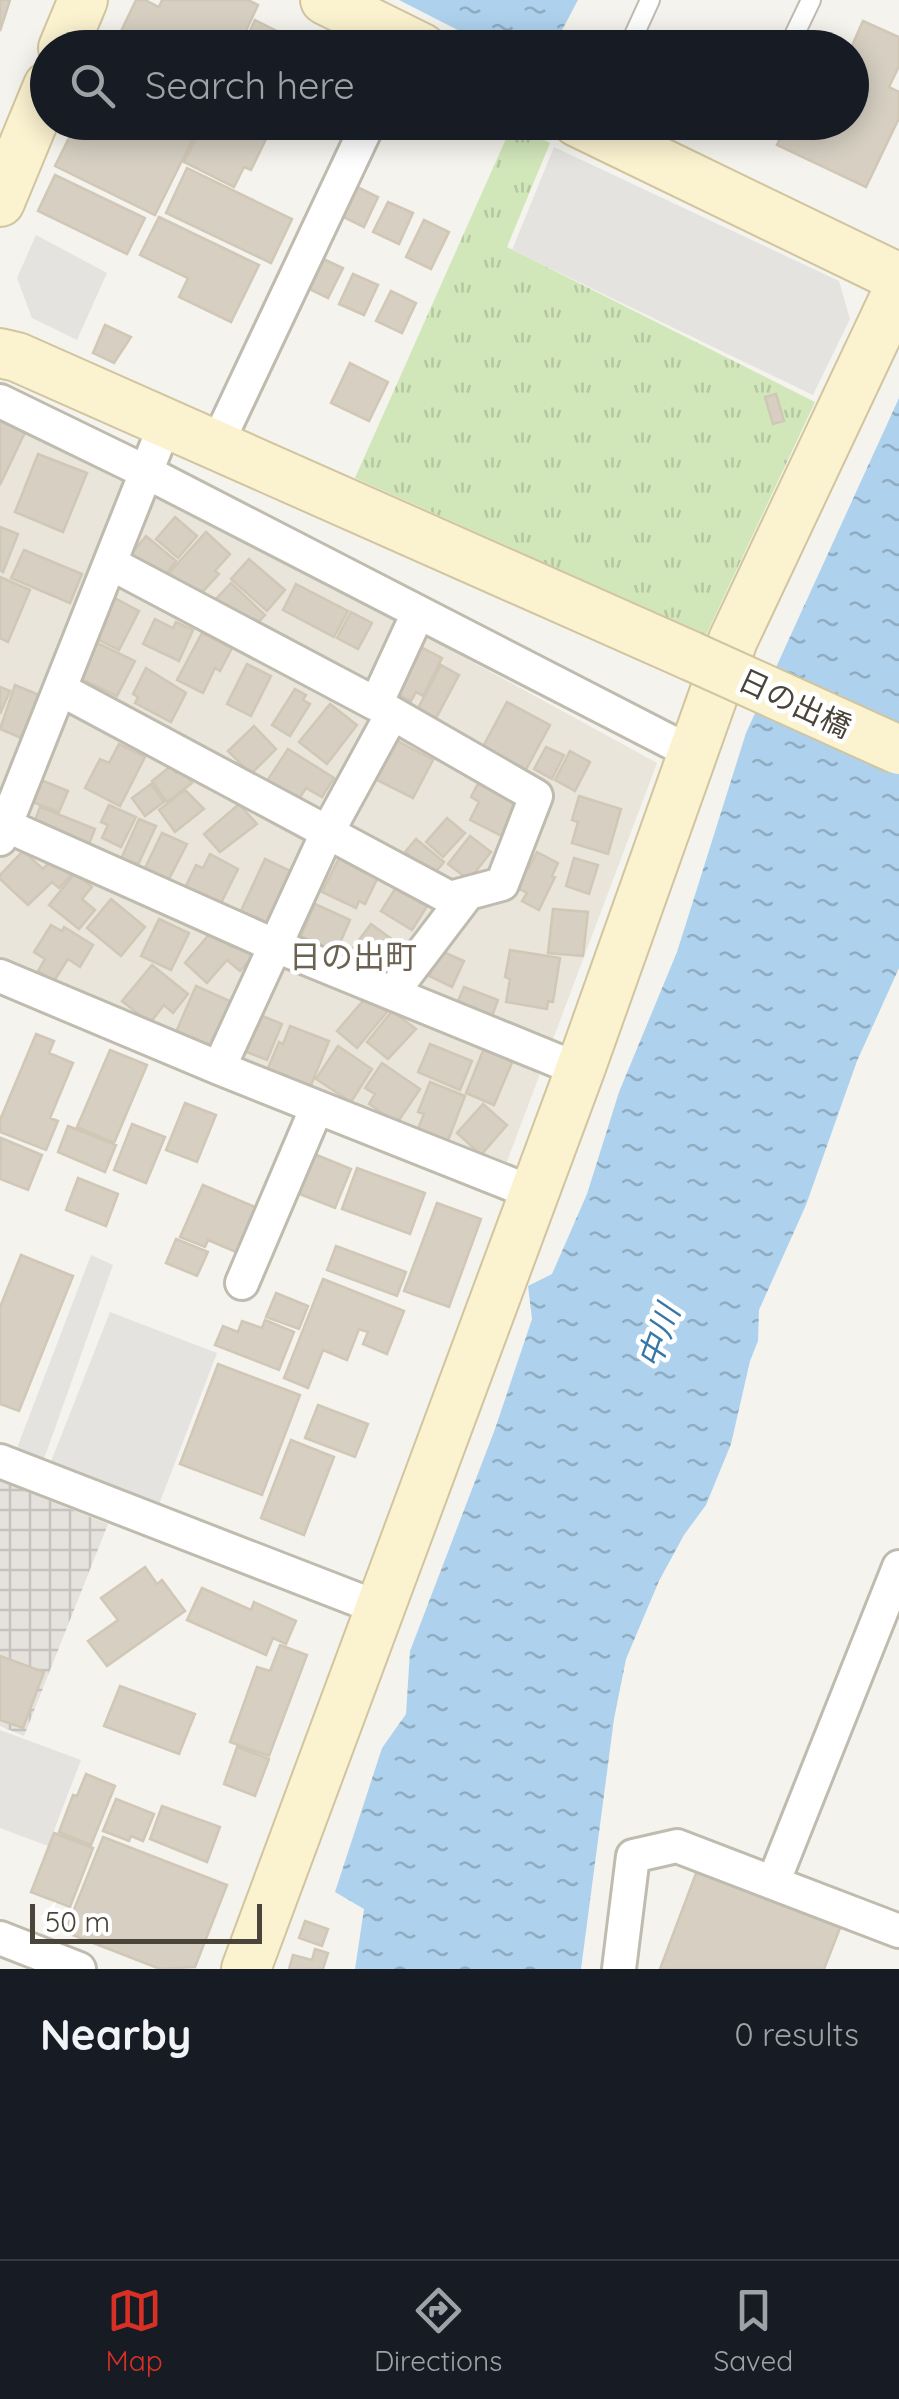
<!DOCTYPE html>
<html lang="en">
<head>
<meta charset="utf-8">
<style>
	body { margin:0; font-family:Quicksand,"Noto Sans JP",sans-serif; background:#242831; color:#f1f3f6 }
	.scale { position:absolute; left:30px; bottom:25px; width:232px; box-sizing:border-box; padding-left:10px; border:5px solid #4a443a; border-top:0; font-size:28px; line-height:35px; white-space:nowrap; color:#4a443a; -webkit-text-stroke:8px #fff; paint-order:stroke }
	.list { margin:0; padding:0; list-style:none }
	h2 { display:flex; justify-content:space-between; align-items:center; height:130px; margin:0; padding:0 40px; font-size:42px }
	h2 small { font-size:32px; font-weight:400; color:#9ea1a6 }
	.icon { flex:none; width:55px; height:55px; fill:none; stroke:currentColor; stroke-width:2; stroke-linecap:round; stroke-linejoin:round }
	.map { position:relative; flex:none; width:899px; height:1969px; overflow:hidden }
	.search { position:absolute; background:#171b24; box-shadow:0 5px 25px #0003; left:30px; right:30px; top:30px; height:110px; display:flex; align-items:center; gap:25px; box-sizing:border-box; padding:0 35px; border-radius:55px; color:#9ea1a6; font-size:38px }
	.sheet { height:290px; background:#171b24 }
	nav { display:flex; justify-content:space-around; align-items:center; box-sizing:border-box; height:140px; border-top:2px solid #363941; background:#171b24; font-size:28px; color:#9ea1a6 }
	nav a { display:grid; justify-items:center; gap:5px }
	nav .on { color:#d93025 }
	.map>svg:first-child { display:block }
	.residential { fill:#e9e5db }
	.industrial { fill:url(#industrial-grid) }
	.park { fill:url(#park-tufts) }
	.parking { fill:#e4e3e0 }
	.water { fill:url(#water-ripples) }
	.building { fill:#d6cfc2; stroke:#d1c7b6; stroke-width:2.5 }
	.lines { fill:none; stroke-linecap:round; stroke-linejoin:round }
	.lane-casing { stroke:#c0bbaf; stroke-width:22 }
	.street-casing { stroke:#c0bbaf; stroke-width:38 }
	.secondary-casing { stroke:#d1c59f; stroke-width:52 }
	.lane { stroke:#fff; stroke-width:18 }
	.street { stroke:#fff; stroke-width:32 }
	.secondary { stroke:#fbf2d0; stroke-width:48 }
	.secondary-bridge-casing { stroke:#d1c59f; stroke-width:52; stroke-linecap:butt }
	.secondary-bridge { stroke:#fbf2d0; stroke-width:48 }
	.labels { text-anchor:middle; dominant-baseline:central; stroke-width:9; stroke-linejoin:round; paint-order:stroke }
	.street-label { font-size:30px; fill:#4a443a; stroke:#fff }
	.neighbourhood-label { font-size:32px; fill:#6c6252; stroke:#fff }
	.water-label { font-size:32px; font-style:italic; fill:#3777a8; stroke:#fff }
</style>
</head>
<body>
<div class="map">
<svg width="899" height="1969" viewBox="0 0 899 1969">
	<defs>
		<pattern id="industrial-grid" width="8" height="8" patternUnits="userSpaceOnUse" patternTransform="scale(2.5)"><rect width="8" height="8" fill="#e5e2dd"/><path d="M0 4h8M4 0v8" fill="none" stroke="#c6c3be"/></pattern>
		<pattern id="park-tufts" width="24" height="20" patternUnits="userSpaceOnUse" patternTransform="scale(2.5)"><rect width="24" height="20" fill="#d1e6b9"/><path d="M3 7l-1-3M5 7V3M7 7l1-3M15 17l-1-3M17 17v-4M19 17l1-3" fill="none" stroke="#b5c6a0"/></pattern>
		<pattern id="water-ripples" width="26" height="14" patternUnits="userSpaceOnUse" patternTransform="scale(2.5)"><rect width="26" height="14" fill="#aed2ed"/><path d="M2 4q2-2 4 0t4 0M15 11q2-2 4 0t4 0" fill="none" stroke="#90acc1"/></pattern>
	</defs>
	<rect width="100%" height="100%" fill="#f5f3ed"/>
	<path class="residential" d="M0,403L657,763L503,1172L0,966Z"/>
	<path class="industrial" d="M0,1481L108,1524L24,1736L0,1726Z"/>
	<path class="park" d="M513,123L550,143L507,247L815,402L706,635L355,478Z"/>
	<path class="parking" d="M554,147L839,281L850,319L813,395L512,250Z
		M36,235L107,273L77,340L32,318L17,278Z
		M91,1255L113,1265L44,1459L17,1448Z
		M110,1312L217,1353L158,1507L50,1464Z
		M0,1730L81,1760L48,1846L0,1828Z"/>
	<path class="water" d="M399,0H578L553,47H491Z
		M899,398V968L857,1061L806,1205L759,1310L758,1341L750,1361L731,1444L706,1505L684,1535L659,1581L626,1659L614,1719L581,1969H355L364,1909L335,1892L382,1748L406,1714L410,1651L495,1429L532,1319L528,1286L552,1274L587,1194L619,1092L677,952L746,733Z"/>
	<path class="building" d="M0,0H10L0,31Z
		M136,0H145L159,7L162,0H248L258,5L238,48H113Z
		M255,20L311,48H242Z
		M863,21L899,37V66L889,87L899,92V118L866,187L777,145L788,122H852L851,48Z
		M77,122H201L155,215L55,166Z
		M204,122H283L266,139L251,170L244,167L234,187L184,162Z
		M187,168L292,219L271,263L166,213Z
		M55,175L145,218L127,254L38,211Z
		M353,185L378,197L364,227L339,215Z
		M388,202L413,213L399,244L373,232Z
		M159,217L259,265L231,322L179,297L188,278L140,255Z
		M424,220L449,232L431,269L406,257Z
		M317,256L343,268L328,298L303,286Z
		M353,274L378,285L364,315L339,304Z
		M391,291L416,303L402,333L376,321Z
		M105,325L131,337L114,363L93,353Z
		M350,363L388,382L369,421L331,403Z
		M776,394L784,421L773,424L765,397Z
		M0,413L28,426L0,485Z
		M38,454L87,473L63,532L15,512Z
		M175,517L197,536L178,558L156,539Z
		M0,527L18,534L3,572L0,570Z
		M206,532L230,554L215,571L219,574L197,598L169,573Z
		M146,536L176,561L159,583L128,558Z
		M24,550L82,574L70,603L11,578Z
		M249,559L285,590L267,611L231,579Z
		M0,577L30,590L8,642L0,638Z
		M231,583L265,615L246,635L214,601Z
		M296,584L348,611L334,637L283,610Z
		M109,595L139,611L119,650L89,635Z
		M351,612L372,623L358,649L337,638Z
		M155,619L173,628L176,622L193,630L179,661L143,644Z
		M202,633L232,648L220,671L215,668L203,693L177,680Z
		M93,641L135,661L117,696L75,676Z
		M421,647L442,658L423,696L416,692L411,701L397,694Z
		M247,664L271,676L251,716L227,704Z
		M441,665L459,675L434,722L416,712Z
		M146,668L186,693L171,722L135,703L138,697L133,694Z
		M15,685L39,695L21,738L0,729Z
		M0,687L10,691L0,714Z
		M295,689L306,695L303,700L310,704L290,736L272,725Z
		M507,702L550,725L522,777L479,754Z
		M330,704L357,725L327,764L299,742Z
		M254,726L276,749L251,774L228,751Z
		M396,740L433,760L413,798L375,779Z
		M119,744L145,757L120,806L85,788L100,759L109,763Z
		M546,747L564,755L552,779L534,769Z
		M288,749L334,778L322,797L306,788L299,799L286,792L284,796L265,784Z
		M570,751L590,762L575,791L555,780Z
		M171,766L176,773L181,769L192,783L167,802L152,781Z
		M36,778L68,791L59,812L27,800Z
		M481,778L524,799L504,837L470,820L479,802L471,797Z
		M151,784L164,802L145,816L132,798Z
		M185,790L204,809L175,832L159,810Z
		M579,796L621,809L608,854L572,843L578,822L572,820Z
		M239,804L257,824L220,852L204,834Z
		M109,805L136,817L121,847L102,838L108,825L101,822Z
		M40,807L95,829L85,854L34,823Z
		M447,818L465,833L443,857L426,842Z
		M139,819L156,826L137,867L121,859Z
		M162,833L187,844L169,879L144,870Z
		M470,836L491,852L469,880L448,864Z
		M416,839L444,862L433,875L405,852Z
		M23,851L43,869L56,855L74,872L59,888L52,882L28,905L0,879V875Z
		M537,852L558,863L552,876L555,877L539,910L522,901L527,893L512,885L522,864L529,868Z
		M210,854L238,869L217,911L182,894L196,865L203,868Z
		M340,856L379,875L365,904L359,901L356,908L322,892Z
		M574,858L598,865L589,894L566,886Z
		M265,859L295,873L270,927L240,913Z
		M75,873L92,887L82,899L95,910L79,929L49,905Z
		M402,878L433,897L412,930L381,911Z
		M111,899L145,927L121,956L87,928Z
		M315,904L350,920L336,952L301,936Z
		M553,909L588,912L583,956L548,953Z
		M159,919L189,933L171,970L141,956Z
		M371,924L400,945L376,977L347,956Z
		M51,925L62,931L64,927L93,945L80,967L68,959L54,981L38,971L45,959L34,952Z
		M212,931L231,947L235,941L253,956L240,971L227,960L207,983L185,963Z
		M510,950L560,958L553,1002L548,1001L547,1009L506,1002L510,979L505,977Z
		M441,951L464,961L452,987L429,976Z
		M152,965L188,994L173,1013L164,1005L150,1023L122,1001Z
		M196,986L234,1003L214,1048L176,1032Z
		M464,987L498,1000L489,1024L454,1010Z
		M368,995L387,1012L357,1048L337,1031Z
		M392,1011L416,1029L388,1059L367,1042Z
		M260,1015L282,1024L267,1060L244,1051Z
		M290,1026L329,1041L309,1090L266,1073L279,1042L283,1044Z
		M36,1034L54,1041L49,1053L73,1063L50,1118L58,1121L46,1150L0,1132V1120Z
		M430,1044L472,1061L460,1090L418,1072Z
		M338,1046L372,1069L351,1102L316,1079Z
		M485,1046L514,1058L494,1105L466,1093Z
		M110,1050L147,1065L114,1143L77,1127Z
		M382,1063L420,1089L397,1123L369,1104L375,1094L365,1088Z
		M430,1082L465,1096L447,1143L417,1131L424,1114L418,1112Z
		M185,1103L216,1115L197,1162L166,1150Z
		M483,1104L507,1125L481,1155L457,1133Z
		M132,1124L165,1137L146,1183L114,1170Z
		M68,1126L116,1145L105,1172L58,1152Z
		M1,1138L42,1155L28,1190L0,1179Z
		M307,1151L351,1169L335,1208L292,1191Z
		M357,1168L425,1193L410,1234L342,1209Z
		M78,1178L118,1194L106,1226L66,1210Z
		M203,1185L260,1209L241,1254L208,1240L205,1247L180,1237Z
		M437,1203L481,1219L449,1307L404,1291Z
		M176,1239L208,1252L197,1276L166,1263Z
		M336,1246L406,1272L397,1296L327,1270Z
		M21,1255L73,1276L19,1411L0,1404V1307Z
		M323,1279L404,1311L387,1354L363,1344L368,1332L359,1329L347,1360L323,1350L308,1388L284,1378Z
		M276,1293L308,1306L299,1329L266,1317Z
		M265,1320L294,1332L279,1370L215,1345L223,1326L238,1332L242,1321L262,1328Z
		M218,1364L300,1395L262,1495L180,1464Z
		M318,1405L368,1424L355,1457L305,1438Z
		M291,1440L334,1457L304,1535L261,1518Z
		M145,1567L157,1584L162,1580L185,1611L107,1666L88,1641L118,1620L101,1598Z
		M202,1588L251,1610L254,1602L296,1621L286,1644L273,1638L266,1655L187,1620Z
		M280,1645L307,1655L269,1756L230,1742L257,1667L270,1671Z
		M0,1656L44,1672L23,1728L0,1720Z
		M120,1686L195,1714L179,1754L104,1726Z
		M237,1747L269,1759L255,1796L224,1784Z
		M86,1774L115,1786L91,1845L59,1832L73,1795L77,1796Z
		M116,1799L154,1814L143,1841L131,1836L129,1841L103,1831Z
		M162,1806L220,1827L207,1862L150,1839Z
		M54,1833L93,1848L70,1907L31,1892Z
		M103,1837L227,1885L195,1967L160,1969L65,1932Z
		M698,1868L842,1923L824,1969H660Z
		M305,1921L328,1929L322,1946L299,1938Z
		M315,1949L328,1953L323,1969H289L293,1955L312,1960Z"/>
	<g class="lines">
		<defs>
			<path id="lane" d="M628,48L650,0
				M788,48L811,0"/>
			<path id="street" d="M0,401L146,472L692,753
				M217,444L369,122
				M60,689L450,898L502,884L536,796L376,704L110,563
				M376,704L418,613
				M5,825L276,946L580,1070
				M0,839L166,422
				M0,976L219,1068L533,1193
				M392,993L468,893
				M219,1068L327,833L392,714
				M242,1283L317,1107
				M0,1461L379,1608
				M773,1883L899,1567
				M0,1938L79,1969
				M619,1969L633,1856L677,1846L899,1931"/>
			<path id="secondary" d="M325,0L422,48
				M63,48L83,0
				M577,122L899,278
				M0,202L48,86
				M0,353L17,357L691,656
				M246,1969L580,1070L733,640L899,288"/>
		</defs>
		<use href="#lane" class="lane-casing"/>
		<use href="#street" class="street-casing"/>
		<use href="#secondary" class="secondary-casing"/>
		<use href="#lane" class="lane"/>
		<use href="#street" class="street"/>
		<use href="#secondary" class="secondary"/>
		<defs>
			<path id="secondary-bridge" d="M691,656L899,750"/>
		</defs>
		<use href="#secondary-bridge" class="secondary-bridge-casing"/>
		<use href="#secondary-bridge" class="secondary-bridge"/>
	</g>
	<g class="labels">
		<g class="street-label">
			<text transform="translate(795 703) rotate(25)">日の出橋</text>
		</g>
		<g class="neighbourhood-label">
			<text x="353" y="956">日の出町</text>
		</g>
		<g class="water-label">
			<text transform="translate(658 1336) rotate(-70)">中川</text>
		</g>
	</g>
</svg>
<div class="scale">50 m</div>
<div class="search"><svg class="icon" aria-label="search" viewBox="0 0 24 24"><circle cx="10" cy="10" r="6"/><path d="M15 15l6 6"/></svg>Search here</div>
</div>
<section class="sheet">
<h2>Nearby<small>0 results</small></h2>
<ul class="list">
</ul>
</section>
<nav>
<a class="on"><svg class="icon" aria-label="map" viewBox="0 0 24 24"><path d="M3 6l6-2 6 2 6-2v14l-6 2-6-2-6 2zM9 4v14M15 6v14"/></svg>Map</a>
<a><svg class="icon" aria-label="directions" viewBox="0 0 24 24"><path d="M12 3l9 9-9 9-9-9zM9 14v-3h6M13 9l2 2-2 2"/></svg>Directions</a>
<a><svg class="icon" aria-label="saved" viewBox="0 0 24 24"><path d="M7 4h10v16l-5-4-5 4z"/></svg>Saved</a>
</nav>
</body>
</html>
